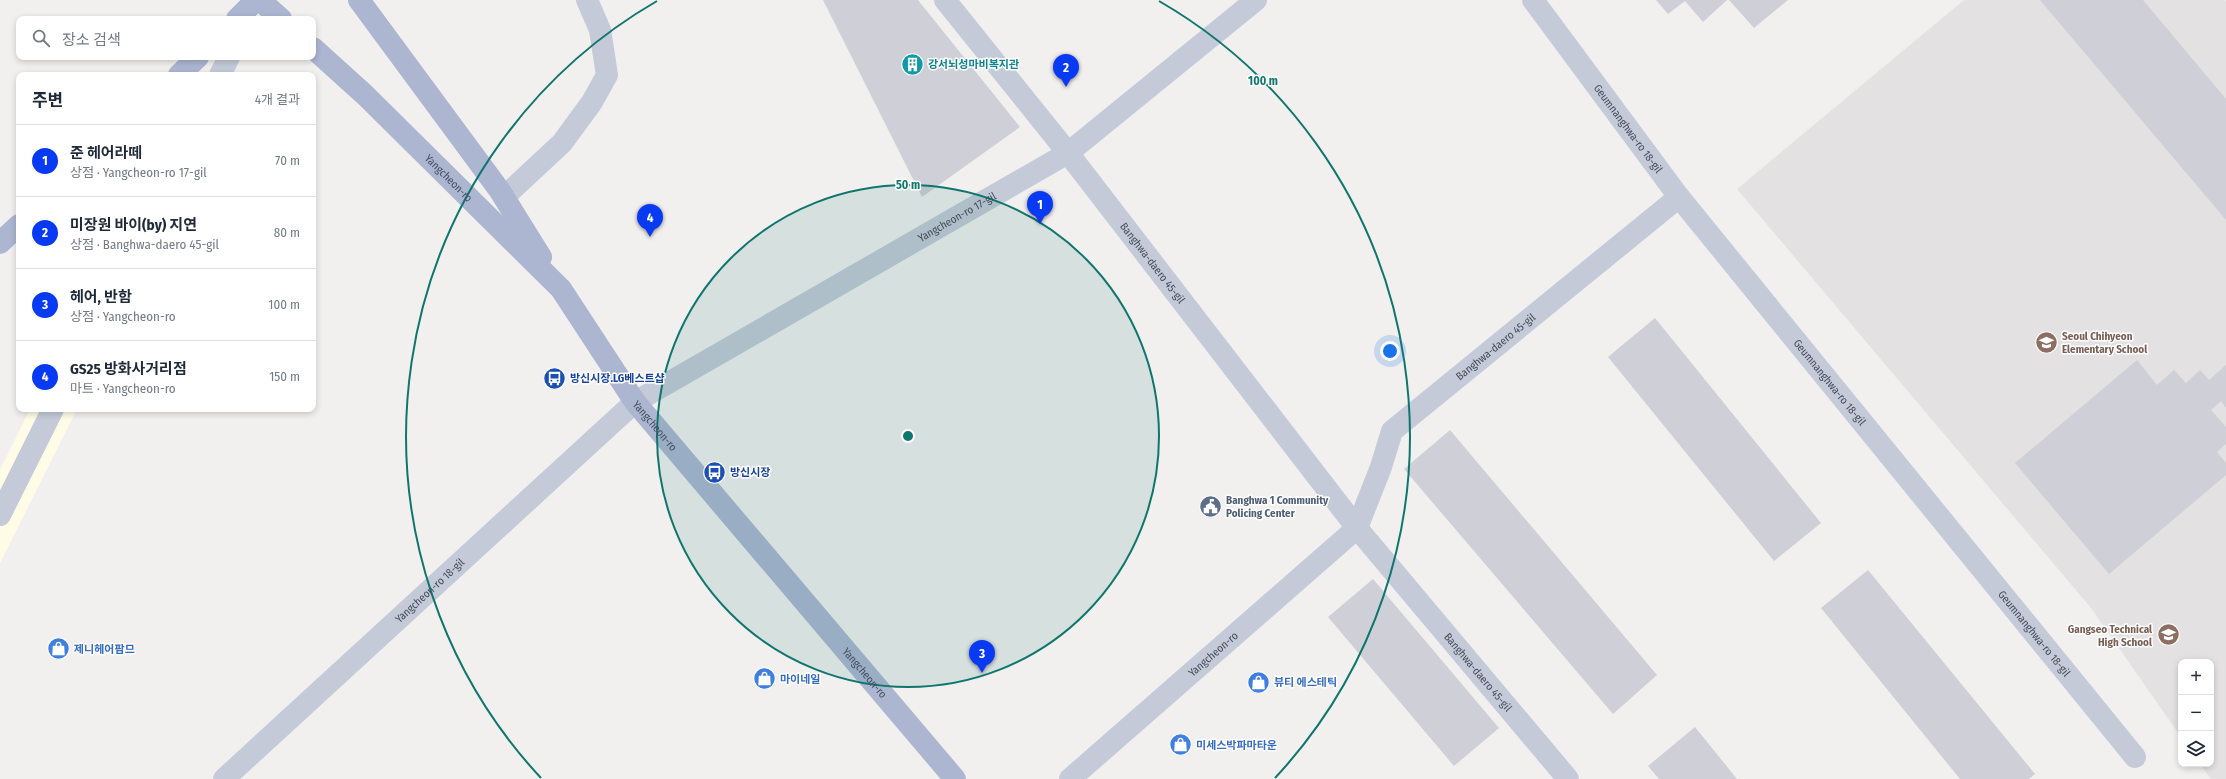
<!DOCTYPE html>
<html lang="ko">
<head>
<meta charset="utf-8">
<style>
	body { margin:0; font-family:"Fira Sans Condensed","Noto Sans KR",sans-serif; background:#f6f6f7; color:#1f2937 }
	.controls { position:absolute; right:12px; bottom:12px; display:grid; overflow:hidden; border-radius:8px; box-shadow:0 2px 6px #0003 }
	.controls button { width:36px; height:36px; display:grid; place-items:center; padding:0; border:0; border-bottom:1px solid #e0e1e3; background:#fff; color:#1f2937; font:20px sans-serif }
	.you { position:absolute; left:1390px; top:351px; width:14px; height:14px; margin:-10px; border:3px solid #fff; border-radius:50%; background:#1a73e8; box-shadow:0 0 0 6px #1a73e833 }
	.badge { display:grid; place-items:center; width:26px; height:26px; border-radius:50%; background:#0839f3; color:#fff; font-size:13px; font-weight:700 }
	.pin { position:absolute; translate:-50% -33px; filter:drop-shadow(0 1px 2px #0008) }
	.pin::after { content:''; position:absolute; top:21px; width:14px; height:12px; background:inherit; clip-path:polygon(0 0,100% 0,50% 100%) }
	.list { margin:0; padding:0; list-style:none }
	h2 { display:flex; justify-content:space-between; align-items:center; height:52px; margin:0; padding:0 16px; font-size:17px }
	h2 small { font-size:13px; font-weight:400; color:#747a83 }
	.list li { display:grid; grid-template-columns:26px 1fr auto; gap:12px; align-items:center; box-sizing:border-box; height:72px; padding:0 16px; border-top:1px solid #e0e1e3 }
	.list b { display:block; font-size:15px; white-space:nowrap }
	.list p { margin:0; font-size:13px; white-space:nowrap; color:#747a83 }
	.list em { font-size:13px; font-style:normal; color:#747a83 }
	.icon { flex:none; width:22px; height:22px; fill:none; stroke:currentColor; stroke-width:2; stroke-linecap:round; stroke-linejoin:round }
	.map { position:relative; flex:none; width:2226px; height:779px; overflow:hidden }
	.search { position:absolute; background:#fff; box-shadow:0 2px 6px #0003; left:16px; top:16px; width:300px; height:44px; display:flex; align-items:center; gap:10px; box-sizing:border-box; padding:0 14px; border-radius:8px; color:#747a83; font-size:15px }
	.panel { position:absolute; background:#fff; box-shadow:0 2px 6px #0003; left:16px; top:72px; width:300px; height:340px; border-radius:8px }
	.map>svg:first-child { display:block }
	.commercial { fill:#fefce7 }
	.education { fill:#e3e1e1 }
	.building { fill:#cecfd7 }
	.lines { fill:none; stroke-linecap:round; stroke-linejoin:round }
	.minor { stroke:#c4cad8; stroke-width:22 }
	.major { stroke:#acb6d1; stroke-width:22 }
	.ring { fill:none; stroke:#0f766e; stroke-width:2 }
	.labels { text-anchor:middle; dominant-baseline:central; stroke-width:3; stroke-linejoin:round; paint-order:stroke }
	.culture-label { font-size:11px; font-weight:bold; fill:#0d838f; stroke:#fff; text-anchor:start }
	.street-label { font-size:11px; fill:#454d5e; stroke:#fff }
	.education-label { font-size:11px; font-weight:bold; fill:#785e54; stroke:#fff; text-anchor:start }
	.transit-label { font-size:11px; font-weight:bold; fill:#164399; stroke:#fff; text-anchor:start }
	.service-label { font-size:11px; font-weight:bold; fill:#4e5e75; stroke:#fff; text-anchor:start }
	.shop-label { font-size:11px; font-weight:bold; fill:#366cbe; stroke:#fff; text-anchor:start }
	.centre { fill:#0f766e; stroke:#fff; stroke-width:2 }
	.ring-label { font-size:12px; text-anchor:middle; font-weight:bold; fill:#0f766e; stroke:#fff; stroke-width:3; stroke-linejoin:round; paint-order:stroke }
</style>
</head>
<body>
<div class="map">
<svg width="2226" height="779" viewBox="0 0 2226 779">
	<rect width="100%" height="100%" fill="#f2f0ef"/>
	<path class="commercial" d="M30,409H77L0,563V470Z"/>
	<path class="education" d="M1964,0H2225L2226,2V779H2211L2200,764H2211V662H2181V737L2091,608L1737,189Z"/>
	<path class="building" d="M823,0H918L1020,127L922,197Z
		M1656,0H1727L1703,22L1685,1L1668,14Z
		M1729,0H1788L1754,28Z
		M2040,0H2143L2226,99V220Z
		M1655,318L1821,523L1774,561L1608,357Z
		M2137,360L2157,385L2174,370L2186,383L2200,370L2209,380L2226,365V408L2221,401L2211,410L2226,427V444L2217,452L2226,463V475L2109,574L2015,463Z
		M1450,430L1657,675L1613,714L1404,469Z
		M1868,570L2035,774L2029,779H1960L1821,608Z
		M1373,579L1499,728L1454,766L1328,617Z
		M1695,727L1737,779H1659L1648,766Z"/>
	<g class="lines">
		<g class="minor">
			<path id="s1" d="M945,0L1068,153L1357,528L1568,779"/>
			<path id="s2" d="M1533,0L1679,197L2135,757"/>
			<path d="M220,75L229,57"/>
			<path d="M504,197L562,143L592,102L607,75L600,30L587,0"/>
			<path d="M0,515L53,409"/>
			<path id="s3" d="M224,779L635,402L1068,153L1256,0"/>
			<path id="s4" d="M1070,779L1357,528L1381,467L1392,431L1679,197"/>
		</g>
		<g class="major">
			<path d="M260,0L281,19"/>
			<path d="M359,0L500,191L541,257"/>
			<path d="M237,19L256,0"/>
			<path id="s5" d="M313,48L365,95L561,289L635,402L955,779"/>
			<path d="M179,75L198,57"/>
			<path d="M0,243L19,225"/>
		</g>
	</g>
	<circle cx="908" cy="436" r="251" fill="#0f766e" fill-opacity=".12"/>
	<g class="ring">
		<circle cx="908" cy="436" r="251"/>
		<path d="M541 778A502 502 0 0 1 657 1M1159 1A502 502 0 0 1 1275 778"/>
	</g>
	<defs>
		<symbol id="building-disc" viewBox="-11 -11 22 22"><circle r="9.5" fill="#0f9aa8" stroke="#fff"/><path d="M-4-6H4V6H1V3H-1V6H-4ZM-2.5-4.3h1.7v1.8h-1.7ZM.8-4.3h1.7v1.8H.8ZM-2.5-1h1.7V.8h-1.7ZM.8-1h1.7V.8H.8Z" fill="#fff"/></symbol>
		<symbol id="school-disc" viewBox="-11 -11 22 22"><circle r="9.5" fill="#8d6e63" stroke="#fff"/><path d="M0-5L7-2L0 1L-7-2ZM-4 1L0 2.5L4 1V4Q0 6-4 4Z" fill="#fff"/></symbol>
		<symbol id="bus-disc" viewBox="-11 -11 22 22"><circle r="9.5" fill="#1a4fb4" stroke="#fff"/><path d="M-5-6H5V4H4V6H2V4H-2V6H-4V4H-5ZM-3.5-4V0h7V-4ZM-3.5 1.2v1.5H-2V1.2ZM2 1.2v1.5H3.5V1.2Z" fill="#fff"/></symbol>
		<symbol id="civic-disc" viewBox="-11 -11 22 22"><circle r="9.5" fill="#5c6f8a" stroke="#fff"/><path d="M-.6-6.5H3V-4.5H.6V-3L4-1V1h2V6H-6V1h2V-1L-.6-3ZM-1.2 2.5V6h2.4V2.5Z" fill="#fff"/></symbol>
		<symbol id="shop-disc" viewBox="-11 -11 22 22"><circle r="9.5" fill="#3f7fe0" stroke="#fff"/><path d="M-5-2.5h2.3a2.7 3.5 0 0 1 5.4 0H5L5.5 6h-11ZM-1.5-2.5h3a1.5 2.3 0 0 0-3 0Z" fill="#fff"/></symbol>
	</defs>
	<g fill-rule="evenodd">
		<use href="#building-disc" x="900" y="52" width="25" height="25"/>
		<use href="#school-disc" x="2034" y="330" width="25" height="25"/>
		<use href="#bus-disc" x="542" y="366" width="25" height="25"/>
		<use href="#bus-disc" x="702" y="460" width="25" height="25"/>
		<use href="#civic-disc" x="1198" y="494" width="25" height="25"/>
		<use href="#school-disc" x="2156" y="622" width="25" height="25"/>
		<use href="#shop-disc" x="46" y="636" width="25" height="25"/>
		<use href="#shop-disc" x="752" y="666" width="25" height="25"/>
		<use href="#shop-disc" x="1246" y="670" width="25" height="25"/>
		<use href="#shop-disc" x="1168" y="732" width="25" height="25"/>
	</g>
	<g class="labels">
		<g class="culture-label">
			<text x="928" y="64">강서뇌성마비복지관</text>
		</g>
		<g class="street-label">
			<text stroke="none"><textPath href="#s2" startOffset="160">Geumnanghwa-ro 18-gil</textPath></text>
			<text stroke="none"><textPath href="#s5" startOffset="188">Yangcheon-ro</textPath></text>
			<text stroke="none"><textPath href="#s3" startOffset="929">Yangcheon-ro 17-gil</textPath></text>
			<text stroke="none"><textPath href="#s1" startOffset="335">Banghwa-daero 45-gil</textPath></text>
			<text stroke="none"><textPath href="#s4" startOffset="618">Banghwa-daero 45-gil</textPath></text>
			<text stroke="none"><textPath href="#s2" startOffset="484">Geumnanghwa-ro 18-gil</textPath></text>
			<text stroke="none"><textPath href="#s5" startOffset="512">Yangcheon-ro</textPath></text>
			<text stroke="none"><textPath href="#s3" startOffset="279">Yangcheon-ro 18-gil</textPath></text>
			<text stroke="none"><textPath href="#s2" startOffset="808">Geumnanghwa-ro 18-gil</textPath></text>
			<text stroke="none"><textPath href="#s4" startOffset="190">Yangcheon-ro</textPath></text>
			<text stroke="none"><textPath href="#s5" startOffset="836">Yangcheon-ro</textPath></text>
			<text stroke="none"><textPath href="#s1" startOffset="858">Banghwa-daero 45-gil</textPath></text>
		</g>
		<g class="education-label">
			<text x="2062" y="336">Seoul Chihyeon<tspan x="2062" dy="13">Elementary School</tspan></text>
			<text x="2152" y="629" text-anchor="end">Gangseo Technical<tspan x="2152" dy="13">High School</tspan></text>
		</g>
		<g class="transit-label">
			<text x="570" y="378">방신시장.LG베스트샵</text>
			<text x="730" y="472">방신시장</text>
		</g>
		<g class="service-label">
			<text x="1226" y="500">Banghwa 1 Community<tspan x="1226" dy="13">Policing Center</tspan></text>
		</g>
		<g class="shop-label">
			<text x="74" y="649">제니헤어팜므</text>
			<text x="780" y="679">마이네일</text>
			<text x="1274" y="682">뷰티 에스테틱</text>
			<text x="1196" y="745">미세스박파마타운</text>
		</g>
	</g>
	<circle cx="908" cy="436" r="6" class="centre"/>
	<g class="ring-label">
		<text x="1263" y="85">100 m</text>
		<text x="908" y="189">50 m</text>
	</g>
</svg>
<div class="controls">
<button>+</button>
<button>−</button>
<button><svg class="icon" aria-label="layers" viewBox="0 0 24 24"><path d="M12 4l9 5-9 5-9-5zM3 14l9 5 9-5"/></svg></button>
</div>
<div class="you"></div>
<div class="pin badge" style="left:1040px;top:224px">1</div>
<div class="pin badge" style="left:1066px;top:87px">2</div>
<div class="pin badge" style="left:982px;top:673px">3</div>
<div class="pin badge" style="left:650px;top:237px">4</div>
<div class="search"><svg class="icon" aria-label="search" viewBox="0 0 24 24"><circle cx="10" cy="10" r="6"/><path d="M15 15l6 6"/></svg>장소 검색</div>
<section class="panel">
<h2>주변<small>4개 결과</small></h2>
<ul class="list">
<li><span class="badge">1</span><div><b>준 헤어라떼</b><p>상점 · Yangcheon-ro 17-gil</p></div><em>70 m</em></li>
<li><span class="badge">2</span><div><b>미장원 바이(by) 지연</b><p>상점 · Banghwa-daero 45-gil</p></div><em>80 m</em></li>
<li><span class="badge">3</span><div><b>헤어, 반함</b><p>상점 · Yangcheon-ro</p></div><em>100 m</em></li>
<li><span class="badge">4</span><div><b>GS25 방화사거리점</b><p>마트 · Yangcheon-ro</p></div><em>150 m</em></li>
</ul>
</section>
</div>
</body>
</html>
